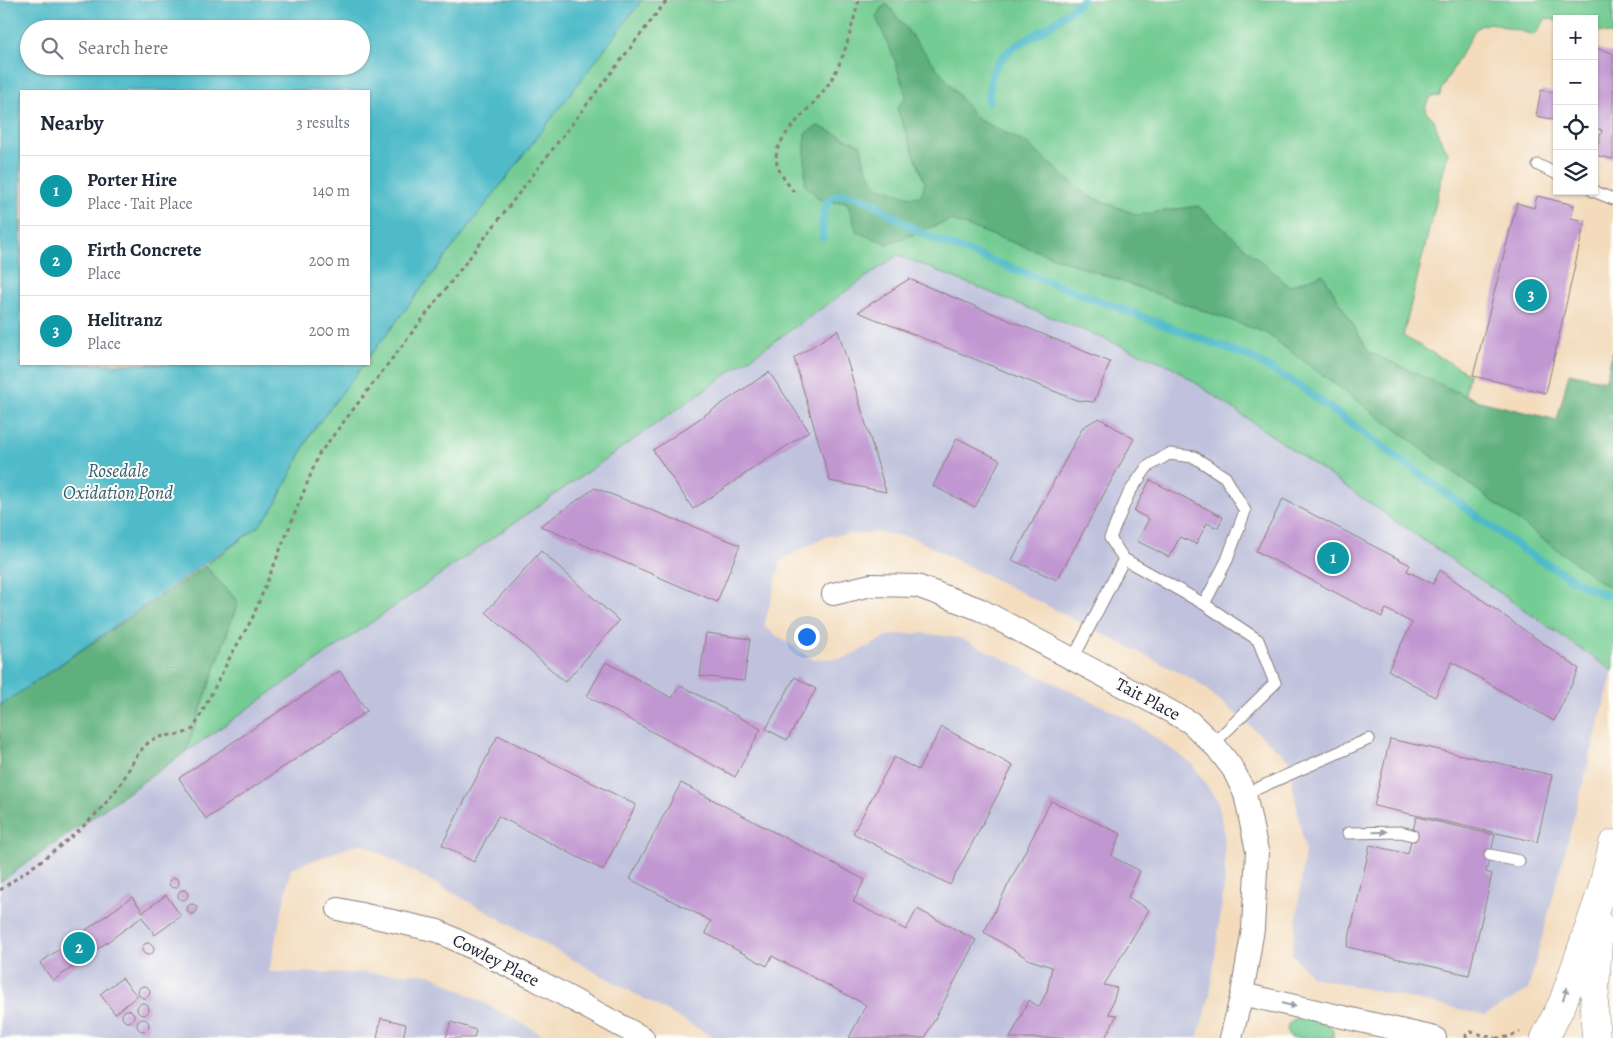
<!DOCTYPE html>
<html lang="en">
<head>
<meta charset="utf-8">
<style>
	body { margin:0; font-family:Alegreya,serif; background:#f6f6f7; color:#1f2937 }
	.controls { position:absolute; right:15px; top:15px; display:grid; overflow:hidden; border-radius:0px; box-shadow:0 1px 4px #0004 }
	.controls button { width:45px; height:45px; display:grid; place-items:center; padding:0; border:0; border-bottom:1px solid #e0e1e3; background:#fff; color:#1f2937; font:25px sans-serif }
	.you { position:absolute; left:806px; top:636px; width:18px; height:18px; margin:-12px; border:4px solid #fff; border-radius:50%; background:#1a73e8; box-shadow:0 0 0 8px #1a73e833 }
	.badge { display:grid; place-items:center; width:32px; height:32px; border-radius:50%; background:#ea580c; color:#fff; font-size:16px; font-weight:700 }
	.pin { position:absolute; translate:-50% -50%; border:2px solid #fff; box-shadow:0 1px 5px #0006 }
	.list { margin:0; padding:0; list-style:none }
	h2 { display:flex; justify-content:space-between; align-items:center; height:65px; margin:0; padding:0 20px; font-size:21px }
	h2 small { font-size:16px; font-weight:400; color:#747a83 }
	.list li { display:grid; grid-template-columns:32px 1fr auto; gap:15px; align-items:center; box-sizing:border-box; height:70px; padding:0 20px; border-top:1px solid #e0e1e3 }
	.list b { display:block; font-size:19px; white-space:nowrap }
	.list p { margin:0; font-size:16px; white-space:nowrap; color:#747a83 }
	.list em { font-size:16px; font-style:normal; color:#747a83 }
	.icon { flex:none; width:28px; height:28px; fill:none; stroke:currentColor; stroke-width:2; stroke-linecap:round; stroke-linejoin:round }
	.map { position:relative; flex:none; width:1613px; height:1038px; overflow:hidden }
	.search { position:absolute; background:#fff; box-shadow:0 1px 4px #0004; left:20px; top:20px; width:350px; height:55px; display:flex; align-items:center; gap:12px; box-sizing:border-box; padding:0 18px; border-radius:28px; color:#747a83; font-size:19px }
	.panel { position:absolute; background:#fff; box-shadow:0 1px 4px #0004; left:20px; top:90px; width:350px; height:275px; border-radius:0px }
	.map>svg:first-child { display:block }
	.industrial { fill:#c0c2dd }
	.green { fill:#73cc93; stroke:#4a7767 }
	.forest { fill:#5eb07d; stroke:#40695c }
	.water { fill:#4fbbc9; stroke:#386e82; fill-rule:evenodd }
	.lines { fill:none; stroke-linecap:round; stroke-linejoin:round }
	.stream { stroke:#4fbbc9; stroke-width:8 }
	.building { fill:#c197d1 }
	.lane-casing { stroke:#8a7e7c; stroke-width:13 }
	.street-casing { stroke:#8a7e7c; stroke-width:24 }
	.secondary-casing { stroke:#8a7e7c; stroke-width:29 }
	.path { stroke:#8a7e7c; stroke-width:3; stroke-dasharray:4 4; stroke-linecap:butt }
	.lane { stroke:#fff; stroke-width:11 }
	.street { stroke:#fff; stroke-width:22 }
	.secondary { stroke:#fff; stroke-width:28 }
	.oneway { fill:#9c9ca7 }
	.labels { text-anchor:middle; dominant-baseline:central; stroke-width:4; stroke-linejoin:round; paint-order:stroke }
	.street-label { font-size:18px; fill:#22223b; stroke:#fdfcf7 }
	.water-label { font-size:19px; font-style:italic; fill:#345f74; stroke:#fdfcf7 }
</style>
</head>
<body>
<div class="map">
<svg width="1613" height="1038" viewBox="0 0 1613 1038">
	<rect width="100%" height="100%" fill="#fdfcf7"/>
	<filter id="ink" filterUnits="userSpaceOnUse"><feTurbulence type="fractalNoise" baseFrequency=".02" numOctaves="2"/><feDisplacementMap in="SourceGraphic" scale="10" xChannelSelector="R" yChannelSelector="G"/><feConvolveMatrix kernelMatrix="1 2 1 2 8 2 1 2 1" color-interpolation-filters="sRGB"/></filter>
	<filter id="wash" filterUnits="userSpaceOnUse"><feTurbulence type="fractalNoise" baseFrequency=".0096" numOctaves="4" result="noise"/><feDisplacementMap in="SourceGraphic" scale="20" xChannelSelector="R" yChannelSelector="G"/><feGaussianBlur stdDeviation="1.12" result="paint"/><feColorMatrix in="noise" values="0 0 0 0 0 0 0 0 0 0 0 0 0 0 0 0 0 1.4 0 .05"/><feComposite in="paint" operator="in"/></filter>
	<g filter="url(#wash)">
		<rect width="100%" height="100%" fill="#f3dbbc"/>
		<path class="industrial" d="M898,255L1171,366L1613,671L1528,990L1485,1015L1312,977L1292,954L1305,851L1288,759L1248,724L1196,681L913,538L877,532L828,536L781,560L764,627L812,659L845,658L890,635L923,633L960,638L1129,719L1192,764L1218,802L1224,832L1225,878L1210,996L1197,1038H715L362,843L291,868L269,972L430,974L549,1038H0V882Z"/>
		<path class="green" d="M642,0H1613V35L1594,30V19H1557V21L1546,18L1535,35L1490,23L1480,26L1474,31L1441,90L1440,96L1431,97C1427,102 1425,106 1426,113L1434,119L1439,136L1448,153L1403,336L1469,374L1465,394L1475,400L1557,420L1605,382L1613,351V671L1171,366L898,255L186,752L238,602L205,566L258,527L274,507L311,433L364,364H369V357Z
			M1298,1017L1329,1025L1333,1030V1038H1291C1283,1030 1288,1020 1298,1017Z"/>
		<path class="forest" d="M887,4L977,119L1026,143L1086,195L1138,215L1198,206L1289,286L1323,274L1369,352L1475,400L1557,420L1569,373L1606,381L1613,351V413L1605,416L1613,423V591L1266,333L950,220L888,244L857,232L847,202L823,203L805,185V133L818,126L861,145L864,163L876,186L910,197L921,196L925,183L897,109L906,96L894,58L876,17L881,8Z
			M205,566L238,602L186,752L0,882V706Z"/>
		<path class="water" d="M0,0H642L369,357V91H21V364H364L311,433L274,507L258,527L0,706ZM29,29H361V66H29Z"/>
		<g class="lines">
			<path class="stream" d="M988,101C989,91 990,80 994,70C1004,48 1029,39 1048,27C1060,19 1071,9 1082,0
				M823,237C823,227 821,212 827,203C846,177 891,216 909,226C920,233 933,238 944,243L1250,357L1300,386L1526,552L1583,585L1605,595"/>
		</g>
		<g id="blocks">
			<path class="building" d="M1594,48L1613,53V159L1594,155L1602,130L1594,128Z
				M1541,90L1557,93V120L1536,116Z
				M1537,196L1574,205L1571,218L1585,221L1546,393L1473,376L1517,203L1534,208Z
				M909,279L1110,362L1094,402L1076,400L858,312Z
				M838,330L886,492L830,481L794,358Z
				M769,372L809,431L693,509L653,450Z
				M1099,418L1134,439L1057,580L1012,560L1083,427Z
				M957,438L1000,460L975,507L933,486Z
				M1150,480L1223,517L1218,528L1207,523L1196,544L1180,537L1169,557L1137,541L1149,519L1134,511Z
				M595,488L740,545L717,602L540,526Z
				M1283,499L1410,565L1407,571L1433,584L1440,570L1579,669L1554,721L1452,662L1435,697L1388,670L1412,623L1386,609L1382,617L1256,551Z
				M541,551L619,621L565,682L486,612Z
				M706,633L750,639L744,681L700,676Z
				M606,662L672,698L680,685L761,729L735,777L587,696Z
				M340,671L367,711L206,819L179,778Z
				M795,677L816,689L787,740L766,729Z
				M942,727L1013,766L950,885L853,833L894,757L918,770Z
				M498,735L636,805L603,870L498,816L474,862L442,845Z
				M1390,739L1552,775L1537,842L1374,806Z
				M681,783L865,880L853,902L906,930L917,909L976,940L925,1038H849L866,1005L772,956L767,966L705,933L711,921L630,879Z
				M1051,801L1121,834L1111,856L1140,871L1128,897L1149,910L1104,985L1117,988L1109,1014L1117,1015L1105,1038H1010L1029,1000L1039,1007L1047,991L1052,967L1030,960L984,932Z
				M1416,817L1495,835L1486,872L1492,874L1469,975L1347,947L1370,845L1408,854Z
				M169 883a5 5 0 1 1 10 0a5 5 0 1 1-10 0Z
				M178 895a5 5 0 1 1 10 0a5 5 0 1 1-10 0Z
				M166,895L181,916L155,935L142,917L53,981L40,963L132,897L143,912Z
				M187 909a5 5 0 1 1 10 0a5 5 0 1 1-10 0Z
				M142 949a6 6 0 1 1 12 0a6 6 0 1 1-12 0Z
				M122,978L137,996L115,1014L100,994Z
				M138 992a6 6 0 1 1 12 0a6 6 0 1 1-12 0Z
				M137 1009a6 6 0 1 1 12 0a6 6 0 1 1-12 0Z
				M122 1016a6 6 0 1 1 12 0a6 6 0 1 1-12 0Z
				M381,1018L406,1024L403,1038H377Z
				M137 1025a6 6 0 1 1 12 0a6 6 0 1 1-12 0Z
				M451,1022L476,1030L474,1038H446Z"/>
		</g>
	</g>
	<g filter="url(#ink)">
		<use href="#blocks" fill-opacity="0" stroke="#8a7e7c" stroke-width="1"/>
		<g class="lines">
			<defs>
				<path id="lane" d="M1538,165L1557,174
					M1593,191L1613,199
					M1204,604L1227,560L1245,511L1225,477L1194,457L1169,454L1147,467L1129,493L1110,538L1124,559L1204,604L1258,640L1275,683L1213,744
					M1073,659L1124,559
					M1245,794L1369,739
					M1348,833L1401,832L1412,835
					M1490,855L1519,861"/>
				<path id="street" d="M833,594L871,585L917,586L979,609L1190,722L1216,747L1233,769L1245,794L1257,851L1253,929L1242,994L1231,1038
					M338,909L438,931L535,979L643,1038
					M1242,994L1435,1038"/>
				<path id="secondary" d="M1545,1038L1563,1002L1602,890L1613,844
					M1596,1038L1594,1007L1599,924"/>
			</defs>
			<use href="#lane" class="lane-casing"/>
			<use href="#street" class="street-casing"/>
			<use href="#secondary" class="secondary-casing"/>
			<path class="path" d="M794,192C785,180 773,167 777,151C783,129 819,102 831,80C846,56 851,27 859,0
				M0,890C42,860 85,832 116,790C128,775 133,756 148,743C162,731 181,739 194,728L229,659L252,619L319,454L667,0
				M1466,1038V1035L1471,1032L1495,1038
				M1496,1038L1508,1037L1520,1032"/>
			<use href="#lane" class="lane"/>
			<use href="#street" class="street"/>
			<use href="#secondary" class="secondary"/>
		</g>
		<defs><path id="oneway-solid" d="M-6-.8H1V-3.2L6.5 0L1 3.2V.8H-6Z" transform="scale(1.25)"/></defs>
		<g class="oneway">
			<use href="#oneway-solid" transform="translate(1380 832) rotate(-1)"/>
			<use href="#oneway-solid" transform="translate(1565 994) rotate(-73)"/>
			<use href="#oneway-solid" transform="translate(1289 1005) rotate(13)"/>
		</g>
	</g>
	<g class="labels">
		<g class="street-label">
			<text transform="translate(1148 699) rotate(28)">Tait Place</text>
			<text transform="translate(496 960) rotate(27)">Cowley Place</text>
		</g>
		<g class="water-label">
			<text x="118" y="471">Rosedale<tspan x="118" dy="22">Oxidation Pond</tspan></text>
		</g>
	</g>
</svg>
<div class="controls">
<button>+</button>
<button>−</button>
<button><svg class="icon" aria-label="locate" viewBox="0 0 24 24"><circle cx="12" cy="12" r="6"/><path d="M12 2v4M12 18v4M2 12h4M18 12h4"/></svg></button>
<button><svg class="icon" aria-label="layers" viewBox="0 0 24 24"><path d="M12 4l9 5-9 5-9-5zM3 14l9 5 9-5"/></svg></button>
</div>
<div class="you"></div>
<div class="pin badge" style="left:1333px;top:558px;background:#0f9aa8">1</div>
<div class="pin badge" style="left:79px;top:948px;background:#0f9aa8">2</div>
<div class="pin badge" style="left:1531px;top:295px;background:#0f9aa8">3</div>
<div class="search"><svg class="icon" aria-label="search" viewBox="0 0 24 24"><circle cx="10" cy="10" r="6"/><path d="M15 15l6 6"/></svg>Search here</div>
<section class="panel">
<h2>Nearby<small>3 results</small></h2>
<ul class="list">
<li><span class="badge" style="background:#0f9aa8">1</span><div><b>Porter Hire</b><p>Place · Tait Place</p></div><em>140 m</em></li>
<li><span class="badge" style="background:#0f9aa8">2</span><div><b>Firth Concrete</b><p>Place</p></div><em>200 m</em></li>
<li><span class="badge" style="background:#0f9aa8">3</span><div><b>Helitranz</b><p>Place</p></div><em>200 m</em></li>
</ul>
</section>
</div>
</body>
</html>
